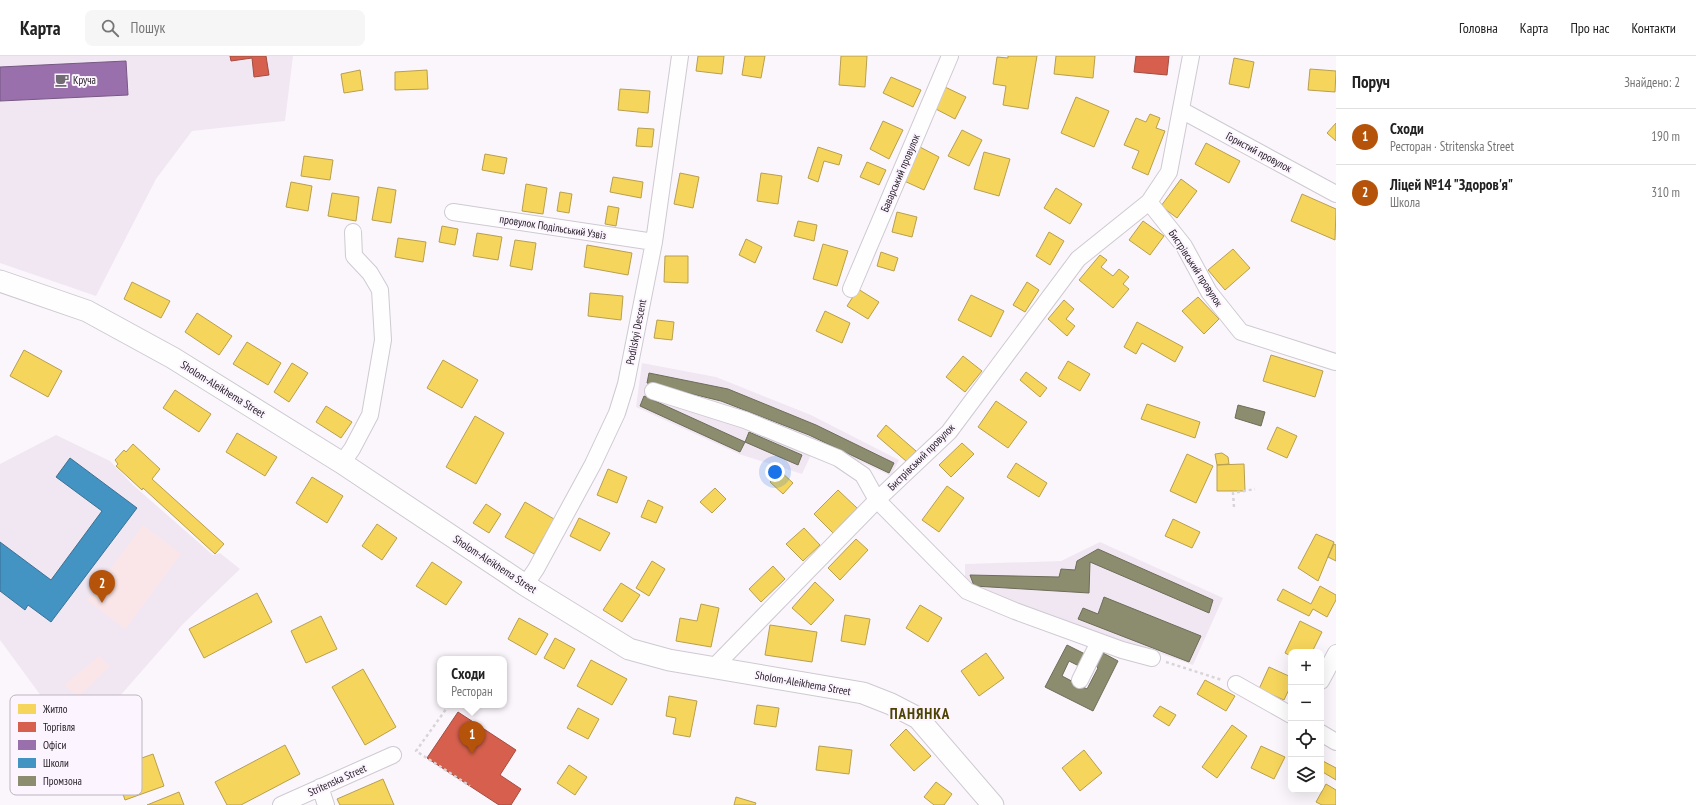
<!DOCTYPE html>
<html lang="uk">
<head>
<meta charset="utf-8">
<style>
	body { margin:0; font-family:"PT Sans Narrow",sans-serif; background:#f6f6f6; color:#222 }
	.controls { position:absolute; right:12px; bottom:12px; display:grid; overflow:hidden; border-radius:8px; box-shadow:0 4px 16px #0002 }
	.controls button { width:36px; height:36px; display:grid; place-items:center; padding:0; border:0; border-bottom:1px solid #e0e0e0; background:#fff; color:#222; font:20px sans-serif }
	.you { position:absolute; left:775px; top:416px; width:14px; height:14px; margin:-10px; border:3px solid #fff; border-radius:50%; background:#1a73e8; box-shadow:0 0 0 6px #1a73e833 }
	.badge { display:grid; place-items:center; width:26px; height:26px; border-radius:50%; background:#b45309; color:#fff; font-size:13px; font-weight:700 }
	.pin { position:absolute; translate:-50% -33px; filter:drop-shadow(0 1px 2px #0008) }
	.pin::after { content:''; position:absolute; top:21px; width:14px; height:12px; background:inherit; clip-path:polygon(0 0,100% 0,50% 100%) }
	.popup { position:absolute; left:437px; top:600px; width:70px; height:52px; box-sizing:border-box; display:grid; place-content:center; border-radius:8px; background:#fff; filter:drop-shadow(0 1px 3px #0005); font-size:13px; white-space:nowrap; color:#767676 }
	.popup b { font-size:15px; color:#222 }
	.popup::after { content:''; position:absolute; left:50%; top:100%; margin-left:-8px; border:8px solid transparent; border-top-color:#fff }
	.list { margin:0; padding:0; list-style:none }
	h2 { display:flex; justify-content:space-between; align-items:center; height:52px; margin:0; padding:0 16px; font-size:17px }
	h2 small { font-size:13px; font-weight:400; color:#767676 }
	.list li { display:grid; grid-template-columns:26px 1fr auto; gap:12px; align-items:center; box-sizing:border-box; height:56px; padding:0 16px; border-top:1px solid #e0e0e0 }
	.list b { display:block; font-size:15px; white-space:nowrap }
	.list p { margin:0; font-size:13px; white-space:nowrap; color:#767676 }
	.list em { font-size:13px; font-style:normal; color:#767676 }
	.icon { flex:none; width:22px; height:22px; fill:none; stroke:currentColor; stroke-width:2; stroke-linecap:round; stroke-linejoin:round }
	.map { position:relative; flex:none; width:1336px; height:749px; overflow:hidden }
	header { display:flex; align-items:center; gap:24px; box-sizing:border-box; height:56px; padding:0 20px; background:#fff; border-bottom:1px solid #e0e0e0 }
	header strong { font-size:19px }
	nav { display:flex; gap:22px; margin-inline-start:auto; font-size:14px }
	.search { width:280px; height:36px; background:#f6f6f6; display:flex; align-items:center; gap:10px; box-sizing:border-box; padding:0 14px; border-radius:8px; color:#767676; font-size:15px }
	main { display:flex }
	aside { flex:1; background:#fff }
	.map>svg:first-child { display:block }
	.built { fill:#f1e7f3 }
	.green { fill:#fae6e9 }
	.homes { fill:#f6d55c; stroke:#b89f4d }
	.shops { fill:#d6604d; stroke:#a24d42 }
	.offices { fill:#9970ab; stroke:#775884 }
	.schools { fill:#4393c3; stroke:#3b7195 }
	.industry { fill:#8c8c6e; stroke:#6e6c59 }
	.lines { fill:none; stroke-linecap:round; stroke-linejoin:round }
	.minor-casing { stroke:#cfc9d1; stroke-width:18 }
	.major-casing { stroke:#cfc9d1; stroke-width:23 }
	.path { stroke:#d8d5d8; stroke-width:2.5; stroke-dasharray:3 3; stroke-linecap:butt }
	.minor { stroke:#fefeff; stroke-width:16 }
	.major { stroke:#fefeff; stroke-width:21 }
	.labels { text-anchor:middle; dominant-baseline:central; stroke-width:4; stroke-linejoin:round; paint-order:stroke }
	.poi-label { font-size:11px; fill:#272129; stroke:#fcf4fe; text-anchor:start }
	.street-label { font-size:11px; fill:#272129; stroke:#fcf4fe }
	.district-label { font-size:15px; font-weight:bold; letter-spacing:1px; fill:#4d4300; stroke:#fcf4fe }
	.key { fill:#fcf4fe; stroke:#bcb5be; stroke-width:1 }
	.key-label { font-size:11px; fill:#272129 }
</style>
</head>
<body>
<header>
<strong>Карта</strong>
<div class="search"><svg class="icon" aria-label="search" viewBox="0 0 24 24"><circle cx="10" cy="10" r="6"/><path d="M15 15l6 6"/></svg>Пошук</div>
<nav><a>Головна</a><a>Карта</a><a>Про нас</a><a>Контакти</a></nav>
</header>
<main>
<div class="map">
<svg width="1336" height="749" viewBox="0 0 1336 749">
	<rect width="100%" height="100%" fill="#fbf6fc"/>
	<path class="built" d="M0,0H293L285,65L192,75L156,123L96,240L0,207Z
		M642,307L716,321L811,359L899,404L891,420L817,386L802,418L739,398L636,351Z
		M56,379L110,405L133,429L213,499L220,497L240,513L183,568L77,689L0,584V408Z
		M1100,486L1223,542L1193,609L975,534L965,525V508L1061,505Z"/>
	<path class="green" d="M143,469L181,498L125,573L87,544Z
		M99,600L110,610L78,641L64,629Z"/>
	<path class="homes" d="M698,0H724L722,18L696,15Z
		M745,0H765L761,22L742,19Z
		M841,0H867L865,31L839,29Z
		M1008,0H1037L1028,53L1003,49L1006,30L993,28L997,1L1008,2Z
		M1056,0H1095L1093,22L1054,18Z
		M1234,2L1254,6L1249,32L1229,28Z
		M1310,13L1336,15L1335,36L1308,34Z
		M360,14L363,34L344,37L341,18Z
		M427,14L428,33L395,34V16Z
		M891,21L921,34L913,51L883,37Z
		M945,31L966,41L955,63L934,52Z
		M620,33L650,35L648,57L618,54Z
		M1076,41L1109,55L1094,91L1061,77Z
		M1150,58L1160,62L1156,72L1165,75L1148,119L1132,112L1139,95L1124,89L1136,62L1146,66Z
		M883,65L903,74L889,103L870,93Z
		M1336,67V85L1327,77Z
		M638,72L654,73L652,91L636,90Z
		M962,74L982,84L969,110L948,100Z
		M1206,87L1240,105L1229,127L1195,108Z
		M918,90L939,101L924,134L902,124Z
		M818,91L842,99L839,109L824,105L818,126L808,122Z
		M984,96L1010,103L999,140L974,133Z
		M485,98L507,102L504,118L482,114Z
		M304,100L333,104L330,124L301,120Z
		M867,106L886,114L879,129L860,121Z
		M680,117L699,121L693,152L674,148Z
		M761,117L782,120L778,148L757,145Z
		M613,121L643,126L641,142L610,136Z
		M1181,123L1197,135L1177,162L1161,150Z
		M291,126L312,130L308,155L286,151Z
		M526,128L547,132L543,158L522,155Z
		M378,131L396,134L391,167L372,164Z
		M1056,132L1082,148L1070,168L1044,152Z
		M560,136L572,138L569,157L557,155Z
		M332,137L359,141L356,165L328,160Z
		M1302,138L1336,153L1335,184L1291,165Z
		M608,150L619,152L616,170L605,168Z
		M897,156L917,161L912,181L892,176Z
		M798,165L817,169L814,185L794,180Z
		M1143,165L1164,180L1150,199L1129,184Z
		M442,170L458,173L455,189L439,186Z
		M1049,176L1064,185L1050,209L1036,200Z
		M477,177L502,181L498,204L473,200Z
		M398,182L426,186L423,206L395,201Z
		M746,183L762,191L755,207L739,199Z
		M515,184L536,187L532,214L510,210Z
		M823,188L848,195L837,230L813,223Z
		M587,189L632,197L628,219L584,211Z
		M1233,193L1250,212L1225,234L1208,214Z
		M881,196L898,202L894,215L877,210Z
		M1100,199L1107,204L1101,211L1113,220L1119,213L1129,221L1123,228L1129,233L1113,252L1079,224Z
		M665,200H688V227L664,226Z
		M132,226L170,245L161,262L124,243Z
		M1027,226L1039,234L1025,256L1013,249Z
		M858,233L879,246L868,263L847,250Z
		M590,237L623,240L621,264L588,260Z
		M971,239L1004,255L991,281L958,264Z
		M1198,241L1219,263L1204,278L1182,255Z
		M1064,244L1074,253L1066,263L1075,270L1067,280L1048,263Z
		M825,255L850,267L842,287L816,275Z
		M197,257L232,280L219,299L185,276Z
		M657,264L674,266L672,284L654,282Z
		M1137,266L1183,291L1175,306L1142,287L1136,298L1124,291Z
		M247,286L281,307L268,329L233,308Z
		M24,294L62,315L48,341L10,320Z
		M1271,299L1323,315L1315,341L1263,325Z
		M963,300L982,315L965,336L946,321Z
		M443,304L478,324L462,352L427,332Z
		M1068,305L1090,318L1080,335L1058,322Z
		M292,307L308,317L289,346L274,336Z
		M1026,316L1047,332L1040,341L1020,324Z
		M175,334L211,358L199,376L163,352Z
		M996,345L1027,366L1008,392L978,371Z
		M1147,348L1200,366L1195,382L1141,363Z
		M326,350L352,366L341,382L316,366Z
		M475,360L504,377L476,428L446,411Z
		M886,369L916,395L906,405L877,380Z
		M1277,371L1297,380L1287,402L1267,393Z
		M237,377L277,401L265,420L226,396Z
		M962,387L974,398L951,421L939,409Z
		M133,388L160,413L152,423L224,488L215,498L143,432L142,434L116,410L118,408L115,404L124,394L126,396Z
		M1222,397L1228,401L1229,408L1217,409L1215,398Z
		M1187,398L1213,410L1196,447L1170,435Z
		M1016,407L1047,427L1039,441L1007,421Z
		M1244,408L1245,435H1217V409Z
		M608,413L627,421L617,447L597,439Z
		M780,415L793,427L783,438L770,426Z
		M312,421L343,440L327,467L296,447Z
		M947,430L964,442L939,476L922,464Z
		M715,432L726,443L712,457L700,446Z
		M838,434L857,452L833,477L814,458Z
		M648,444L663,451L656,467L641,461Z
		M525,446L554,463L534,498L505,481Z
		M486,448L501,458L489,477L473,467Z
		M579,462L610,477L600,495L570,480Z
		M1173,463L1200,476L1192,492L1165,480Z
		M377,468L397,482L382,504L362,490Z
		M804,472L820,489L803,505L786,488Z
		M1316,478L1334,486L1318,525L1298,512Z
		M856,483L868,494L840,524L828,512Z
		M1334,488L1336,489V505L1328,501Z
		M652,505L665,513L649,540L636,532Z
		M432,506L462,526L446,549L416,530Z
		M773,510L785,523L761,546L749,533Z
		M815,526L834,544L811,569L792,552Z
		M621,527L640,539L622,566L603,554Z
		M1320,530L1336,539V544L1327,561L1313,553L1309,560L1277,544L1283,533L1311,548Z
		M257,537L272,566L204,602L189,573Z
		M701,548L719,552L711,591L676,585L680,562L697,565Z
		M920,549L942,562L928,586L906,572Z
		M845,559L870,563L865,589L841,585Z
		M321,560L337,593L306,607L291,575Z
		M519,562L548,578L536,599L508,583Z
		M1300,565L1322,576L1312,596H1291V600L1285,597Z
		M770,569L817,576L812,606L765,599Z
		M555,582L575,593L564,613L544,602Z
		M986,597L1004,622L979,640L961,615Z
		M591,604L627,623L612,649L577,630Z
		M1269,611L1291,621V629L1284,644L1259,633Z
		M363,613L396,671L365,689L332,631Z
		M1205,624L1235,640L1226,655L1197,638Z
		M669,640L697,645L690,681L673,678L676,662L666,660Z
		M757,649L779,652L776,671L754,668Z
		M1160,650L1176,659L1169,670L1153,660Z
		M578,652L599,663L588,683L567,672Z
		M1232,669L1247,680L1217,722L1202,711Z
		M906,673L931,700L914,715L890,689Z
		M61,680L75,698L65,705L51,688Z
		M285,689L300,718L241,749H227L215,726Z
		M819,690L852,694L849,718L816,714Z
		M1261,690L1285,701L1274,723L1251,712Z
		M1084,694L1102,717L1080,735L1062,712Z
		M153,698L164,730L125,744L114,712Z
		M1321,704L1336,712V724L1321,715Z
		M569,709L587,721L575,739L557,727Z
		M383,723L394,749H340L337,743Z
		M936,726L952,738L944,749H934L924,741Z
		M1326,728L1336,734V749H1322L1316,746Z
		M179,736L184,749H147Z
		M736,741L756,747L755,749H734Z"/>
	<path class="shops" d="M230,0H266L269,19L254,21L252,2L231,5Z
		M1136,0H1169L1167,19L1134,16Z
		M458,656L516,694L500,719L521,733L511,749H499L427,702Z"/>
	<path class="offices" d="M126,5L128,39L0,45V11Z"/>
	<path class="schools" d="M70,402L137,452L51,566L28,549L25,554L0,535V486L51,524L102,455L56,421Z"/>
	<path class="industry" d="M649,317L728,333L816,369L894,407L889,417L809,379L721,345L647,327Z
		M644,340L745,386L740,396L640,350Z
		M1238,349L1265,356L1261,370L1235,362Z
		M749,376L802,399L798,409L745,386Z
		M1098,493L1213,544L1209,557L1090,506L1089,537L974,530L970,519L1059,521L1061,513L1075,514L1077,505Z
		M1104,541L1201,580L1189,606L1078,563L1083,552L1098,558Z
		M1067,589L1085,598L1079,610L1069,605L1062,620L1087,633L1098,612L1096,610L1103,597L1118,605L1093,655L1045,631Z"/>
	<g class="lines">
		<defs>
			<path id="minor" d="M1181,54L1336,138
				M1149,146L1184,190L1209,236L1241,276L1335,306
				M453,156L654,186
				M851,233L950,0
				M653,335L745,364L838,402L863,419L877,444L967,535L1015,555L1122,594L1152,602
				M342,407L352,393L370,359L383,284L380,234L370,217L354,200L353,176
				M525,529L536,513L593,408L617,357L626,328L654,186L680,0
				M713,612L877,444L949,376L1078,203L1149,146L1169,116L1191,0
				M1080,624L1099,586
				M1321,625L1336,597
				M1236,628L1291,659
				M1321,677L1336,686
				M320,731L326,749
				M281,749L393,699"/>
			<path id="major" d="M0,225L87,255L173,302L342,407L525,529L629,593L669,604L863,637L891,648L918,662L993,749"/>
		</defs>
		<use href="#minor" class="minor-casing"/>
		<use href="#major" class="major-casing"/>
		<path class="path" d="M1234,451L1233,437L1255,433
			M1166,606L1222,624
			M449,649L416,695L470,730"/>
		<use href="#minor" class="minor"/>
		<use href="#major" class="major"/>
	</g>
	<defs>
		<symbol id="cafe-bare" viewBox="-9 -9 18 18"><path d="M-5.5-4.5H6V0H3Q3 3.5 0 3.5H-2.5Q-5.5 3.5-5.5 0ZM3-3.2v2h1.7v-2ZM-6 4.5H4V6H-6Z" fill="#716c73" stroke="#fcf4fe" stroke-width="2.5" paint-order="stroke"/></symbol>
	</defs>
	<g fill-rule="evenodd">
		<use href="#cafe-bare" x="52" y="14" width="20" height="20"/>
	</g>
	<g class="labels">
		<g class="poi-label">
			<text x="73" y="24">Круча</text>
		</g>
		<g class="street-label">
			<text transform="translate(1259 96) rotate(28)">Гористий провулок</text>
			<text transform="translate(900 117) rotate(-67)">Баварський провулок</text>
			<text transform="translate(553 171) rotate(9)">провулок Подільський Узвіз</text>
			<text transform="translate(1196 212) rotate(57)">Бистрівський провулок</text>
			<text transform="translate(636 276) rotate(-79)">Podilskyi Descent</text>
			<text transform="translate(223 333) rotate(32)">Sholom-Aleikhema Street</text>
			<text transform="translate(921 401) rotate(-45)">Бистрівський провулок</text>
			<text transform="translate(495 508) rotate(33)">Sholom-Aleikhema Street</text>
			<text transform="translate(803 627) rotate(10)">Sholom-Aleikhema Street</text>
			<text transform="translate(337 724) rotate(-24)">Stritenska Street</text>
		</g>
		<g class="district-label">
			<text x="920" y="657">ПАНЯНКА</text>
		</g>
	</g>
	<rect x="10" y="639" width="132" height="100" rx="6" class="key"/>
	<rect x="18" y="648" width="18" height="10" fill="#f6d55c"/>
	<rect x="18" y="666" width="18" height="10" fill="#d6604d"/>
	<rect x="18" y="684" width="18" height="10" fill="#9970ab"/>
	<rect x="18" y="702" width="18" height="10" fill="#4393c3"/>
	<rect x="18" y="720" width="18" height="10" fill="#8c8c6e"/>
	<g class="key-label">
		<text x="43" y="657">Житло</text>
		<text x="43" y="675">Торгівля</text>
		<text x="43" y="693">Офіси</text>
		<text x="43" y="711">Школи</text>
		<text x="43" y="729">Промзона</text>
	</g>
</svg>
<div class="controls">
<button>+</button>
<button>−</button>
<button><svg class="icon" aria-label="locate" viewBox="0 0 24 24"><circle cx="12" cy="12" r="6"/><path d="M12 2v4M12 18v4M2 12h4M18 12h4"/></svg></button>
<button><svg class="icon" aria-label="layers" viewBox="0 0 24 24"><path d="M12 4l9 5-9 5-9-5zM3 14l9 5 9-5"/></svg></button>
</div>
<div class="you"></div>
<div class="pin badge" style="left:472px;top:698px">1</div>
<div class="popup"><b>Сходи</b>Ресторан</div>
<div class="pin badge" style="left:102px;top:547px">2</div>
</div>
<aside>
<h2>Поруч<small>Знайдено: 2</small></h2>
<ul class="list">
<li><span class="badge">1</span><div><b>Сходи</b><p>Ресторан · Stritenska Street</p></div><em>190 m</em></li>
<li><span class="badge">2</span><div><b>Ліцей №14 &quot;Здоров'я&quot;</b><p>Школа</p></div><em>310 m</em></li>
</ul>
</aside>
</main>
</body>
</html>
